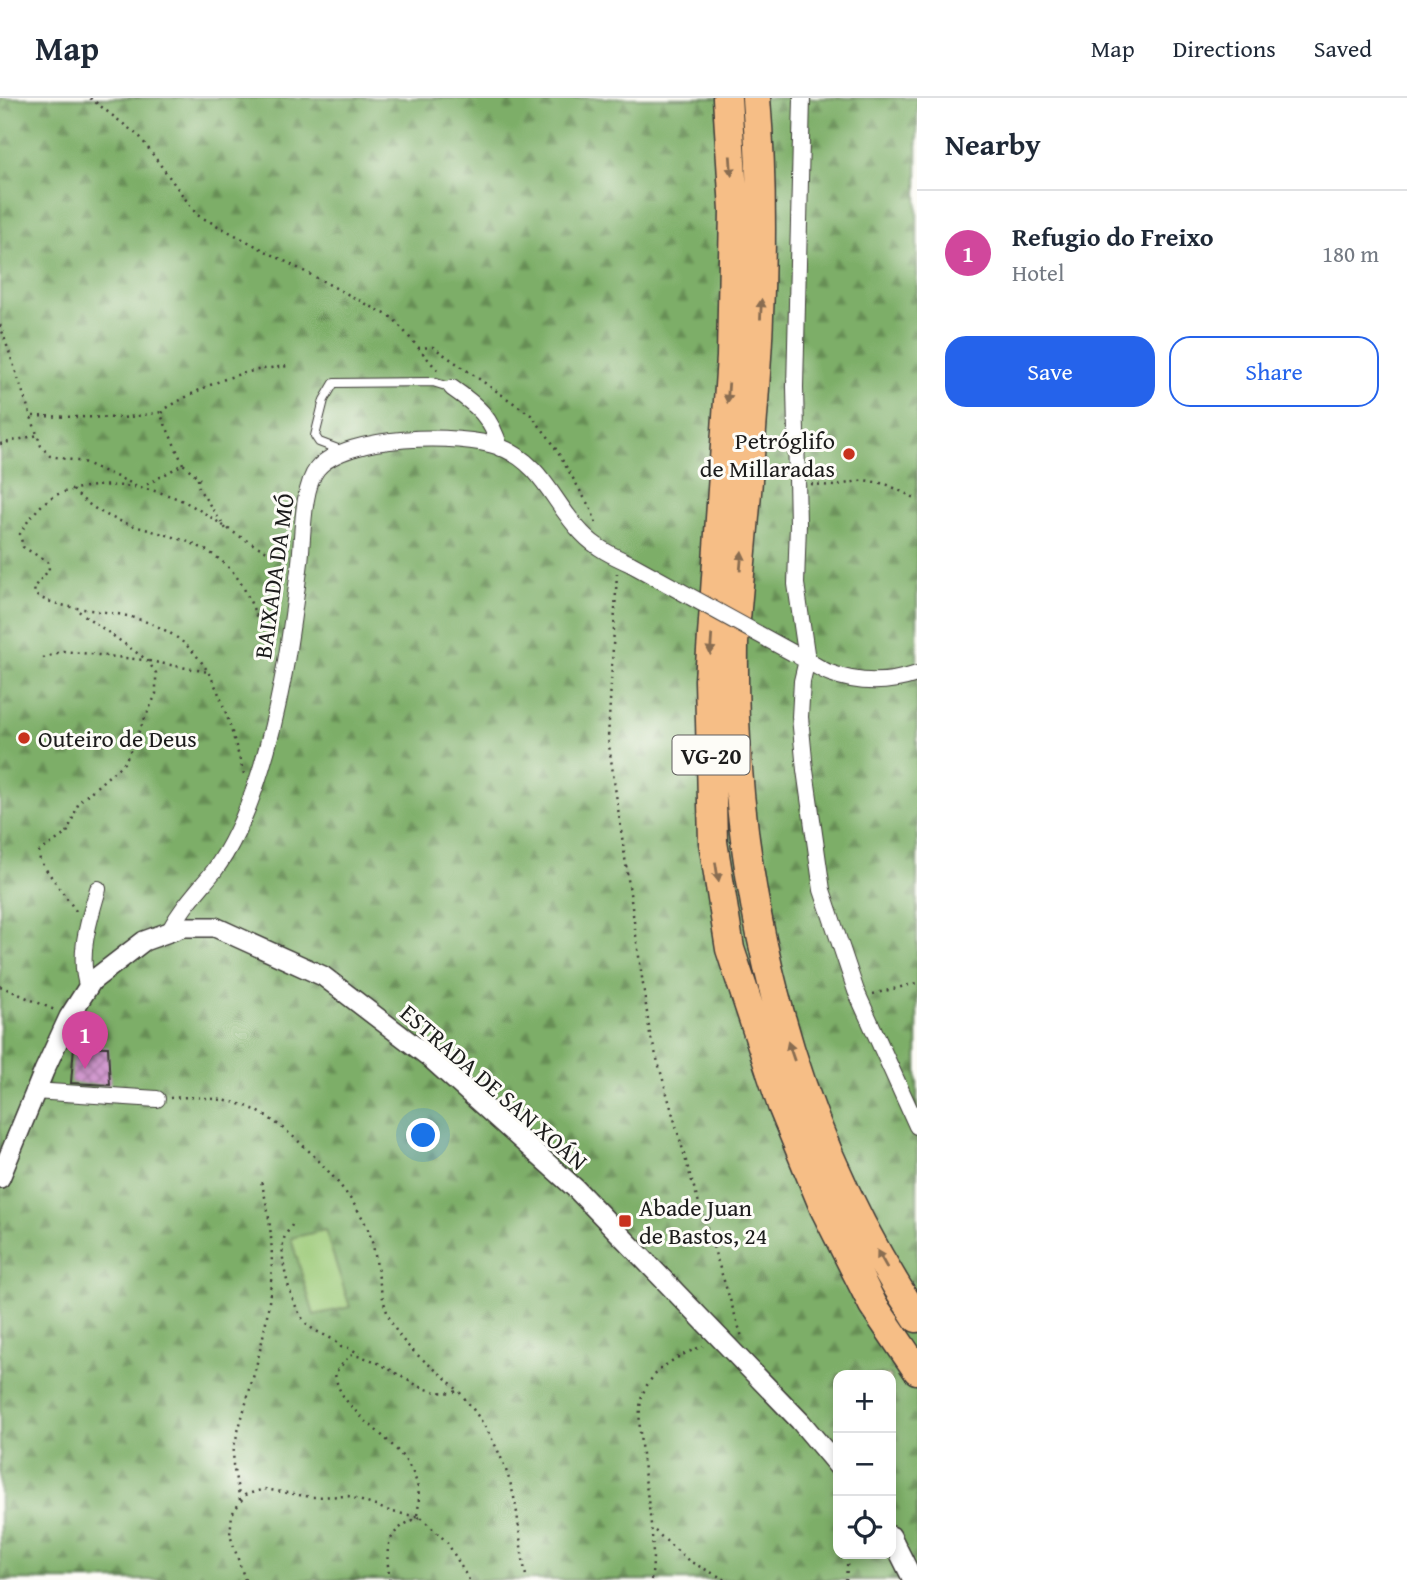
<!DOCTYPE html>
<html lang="en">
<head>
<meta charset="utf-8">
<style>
	body { margin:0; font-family:"Gentium Book Plus",serif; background:#f6f6f7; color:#1f2937 }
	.controls { position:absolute; right:21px; bottom:21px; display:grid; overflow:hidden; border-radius:14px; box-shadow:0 4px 10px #0003 }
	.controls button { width:63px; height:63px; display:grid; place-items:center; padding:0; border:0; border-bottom:2px solid #e0e1e3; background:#fff; color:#1f2937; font:35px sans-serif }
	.you { position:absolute; left:424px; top:1038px; width:24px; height:24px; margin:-18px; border:5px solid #fff; border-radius:50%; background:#1a73e8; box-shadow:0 0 0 10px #1a73e833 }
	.badge { display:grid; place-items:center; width:46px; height:46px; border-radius:50%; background:#2563eb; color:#fff; font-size:23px; font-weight:700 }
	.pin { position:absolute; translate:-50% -58px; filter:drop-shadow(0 2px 4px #0008) }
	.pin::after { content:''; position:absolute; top:37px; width:24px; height:21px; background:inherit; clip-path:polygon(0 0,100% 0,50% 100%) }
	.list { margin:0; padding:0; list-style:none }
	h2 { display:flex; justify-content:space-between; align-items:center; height:91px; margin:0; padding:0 28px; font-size:30px }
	h2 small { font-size:23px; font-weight:400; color:#747a83 }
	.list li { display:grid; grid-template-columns:46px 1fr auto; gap:21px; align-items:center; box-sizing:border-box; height:126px; padding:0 28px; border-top:2px solid #e0e1e3 }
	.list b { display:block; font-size:26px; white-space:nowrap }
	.list p { margin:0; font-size:23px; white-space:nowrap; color:#747a83 }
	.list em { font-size:23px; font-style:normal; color:#747a83 }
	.actions { display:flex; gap:14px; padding:21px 28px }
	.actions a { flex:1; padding:16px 0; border:2px solid #2563eb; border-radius:21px; text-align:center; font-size:24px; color:#2563eb }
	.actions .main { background:#2563eb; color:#fff }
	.icon { flex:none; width:38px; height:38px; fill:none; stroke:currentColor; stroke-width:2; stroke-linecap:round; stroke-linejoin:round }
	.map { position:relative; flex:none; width:917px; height:1482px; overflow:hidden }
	header { display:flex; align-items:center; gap:42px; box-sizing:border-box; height:98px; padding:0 35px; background:#fff; border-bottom:2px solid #e0e1e3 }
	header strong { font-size:33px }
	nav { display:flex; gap:38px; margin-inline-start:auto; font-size:24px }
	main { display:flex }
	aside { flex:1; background:#fff }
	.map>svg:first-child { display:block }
	.forest { fill:url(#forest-firs); stroke:#4c6542; stroke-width:2; fill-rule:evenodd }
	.pitch { fill:#9cca78; stroke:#5c734a; stroke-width:2 }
	.building { fill:url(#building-cross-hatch) }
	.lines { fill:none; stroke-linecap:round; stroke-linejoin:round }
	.service-casing { stroke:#3d3a37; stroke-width:10 }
	.minor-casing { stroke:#3d3a37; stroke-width:18 }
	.tertiary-casing { stroke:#3d3a37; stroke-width:22 }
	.motorway-casing { stroke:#3d3a37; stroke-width:31 }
	.path { stroke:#3d3a37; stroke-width:2.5; stroke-dasharray:2 5; stroke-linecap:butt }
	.service { stroke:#fff; stroke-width:8 }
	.minor { stroke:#fff; stroke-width:16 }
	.tertiary { stroke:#fff; stroke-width:19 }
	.motorway { stroke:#f6be86; stroke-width:28 }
	.minor-bridge-casing { stroke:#3d3a37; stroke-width:18; stroke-linecap:butt }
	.minor-bridge { stroke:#fff; stroke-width:16 }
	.oneway { fill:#896d51 }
	.poi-dot { fill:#c8321e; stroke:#fdfcf7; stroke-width:2.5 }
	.labels { text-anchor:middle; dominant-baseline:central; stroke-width:6; stroke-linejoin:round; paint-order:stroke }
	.shield { fill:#fdfcf7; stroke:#605f5e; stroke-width:2 }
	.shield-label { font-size:23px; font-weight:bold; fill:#1c1c1c }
	.poi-label { font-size:24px; fill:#1c1c1c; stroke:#fdfcf7; text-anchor:start }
	.street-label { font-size:24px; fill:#1c1c1c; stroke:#fdfcf7 }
</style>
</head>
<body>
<header>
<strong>Map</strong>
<nav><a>Map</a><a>Directions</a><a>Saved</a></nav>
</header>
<main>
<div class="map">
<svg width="917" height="1482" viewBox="0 0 917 1482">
	<defs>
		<pattern id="forest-firs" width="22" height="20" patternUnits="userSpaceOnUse" patternTransform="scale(1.75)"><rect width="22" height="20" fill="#7dae68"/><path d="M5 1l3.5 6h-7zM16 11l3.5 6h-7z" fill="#668d55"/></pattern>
		<pattern id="building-cross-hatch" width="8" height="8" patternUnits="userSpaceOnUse" patternTransform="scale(1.75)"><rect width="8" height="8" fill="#d29acf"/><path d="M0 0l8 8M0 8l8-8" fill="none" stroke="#aa7da7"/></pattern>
	</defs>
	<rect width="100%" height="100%" fill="#fdfcf7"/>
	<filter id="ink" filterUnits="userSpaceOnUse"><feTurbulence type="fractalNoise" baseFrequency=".0143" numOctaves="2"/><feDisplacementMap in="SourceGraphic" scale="14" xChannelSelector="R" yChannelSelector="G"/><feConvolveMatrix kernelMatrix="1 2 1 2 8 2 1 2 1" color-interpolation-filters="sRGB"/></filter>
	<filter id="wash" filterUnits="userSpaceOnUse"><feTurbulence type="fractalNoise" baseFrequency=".00686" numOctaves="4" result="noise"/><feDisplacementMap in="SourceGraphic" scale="28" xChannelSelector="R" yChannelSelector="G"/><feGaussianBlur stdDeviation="1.57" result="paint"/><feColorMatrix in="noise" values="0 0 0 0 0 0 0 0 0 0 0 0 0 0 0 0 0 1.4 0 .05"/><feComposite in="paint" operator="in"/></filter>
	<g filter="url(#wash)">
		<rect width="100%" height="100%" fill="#f6e5ce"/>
		<path class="forest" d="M0,0H917V1482H0ZM838,1277H891V1456H838Z"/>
		<path class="pitch" d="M325,1132L350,1209L314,1217L291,1140Z"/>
		<g id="blocks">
			<path class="building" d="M74,948L108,949L110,987L71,985Z"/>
		</g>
	</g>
	<g filter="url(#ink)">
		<use href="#blocks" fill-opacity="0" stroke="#3d3a37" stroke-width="2"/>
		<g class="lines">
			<defs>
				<path id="service" d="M343,353L319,344L315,338L324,302L334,285L433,284L452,290"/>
				<path id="minor" d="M802,0L795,289L798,426L796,486L807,562L802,583L800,619L805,672L822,792L856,893L917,1028
					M452,290C478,308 491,319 500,350
					M800,559C810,563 819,571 830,575C859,586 887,586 917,576
					M170,832C182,809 198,793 214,773C250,724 271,643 282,585C290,545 295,504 300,464C303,439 302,390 317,371C345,336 460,335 500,349C542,365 553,405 582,435C596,450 613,458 631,466
					M88,890C77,857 89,823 98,791
					M34,993L157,1001"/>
				<path id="tertiary" d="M0,1080L44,973L69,919L92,883L144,843L183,829H215L323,878L429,959L576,1091L800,1323L838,1368
					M891,1438L913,1482"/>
				<path id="motorway" d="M727,0L734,112L731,259L709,582L713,744L730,851L782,1008L824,1110L873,1207L917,1272
					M756,0C771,182 749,363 734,545C731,781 785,1022 917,1220"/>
			</defs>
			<use href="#service" class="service-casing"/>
			<use href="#minor" class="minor-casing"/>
			<use href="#tertiary" class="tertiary-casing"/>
			<use href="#motorway" class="motorway-casing"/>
			<path class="path" d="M90,0L140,39L197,117L393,220L439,274
				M0,227L41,348L50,358L83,364L140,389
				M418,250L433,249L531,317L550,341L592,413L597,430
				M33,318L123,320L162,314
				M0,346L38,337
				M183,366L161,317L165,311C209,285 240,271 291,268
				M198,381L199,391L226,431
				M811,386L834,388L864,382L886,386L917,401
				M141,390L183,366L200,381
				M73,392C121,444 186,423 232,473C252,496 257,529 274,554
				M617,475L608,640L650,936L690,1077L743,1242
				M43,560L63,553L143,562
				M149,563L208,574
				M244,676C220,595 212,535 118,516C90,511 61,511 35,497L34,489L49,472L48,464L23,449L20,436C27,423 42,403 56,397C95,381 150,386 187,405C221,423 247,449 285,459
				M76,813L40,763L39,754L67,735L79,704L125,664L156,596V575L147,562L77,512
				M0,888L57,913
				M873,896L917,885
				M170,1000C194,998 220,1000 243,1007C285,1020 357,1096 370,1137C380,1168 378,1206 397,1234C413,1259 442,1273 461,1296C489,1329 508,1366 516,1409C520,1433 521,1458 527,1482
				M292,1127C290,1131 285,1136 284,1141C278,1160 292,1210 306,1225C315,1236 332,1237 341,1249L349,1250L360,1256
				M240,1402L233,1367L234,1348C259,1256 288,1180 261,1083
				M417,1417C433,1346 340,1328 335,1275L350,1257C392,1260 415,1303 459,1293
				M655,1433L689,1463L726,1482
				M245,1482L230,1437L232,1416L245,1397L264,1391L311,1399L348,1398L392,1414L420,1419L447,1444L469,1482
				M390,1482C384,1447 387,1432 420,1419
				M651,1482C661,1432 628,1327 644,1293C655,1269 680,1257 703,1248
				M846,1482L848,1456"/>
			<use href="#service" class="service"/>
			<use href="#minor" class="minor"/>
			<use href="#tertiary" class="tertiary"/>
			<use href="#motorway" class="motorway"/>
			<defs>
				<path id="minor-bridge" d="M631,466L793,555"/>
			</defs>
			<use href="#minor-bridge" class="minor-bridge-casing"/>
			<use href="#minor-bridge" class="minor-bridge"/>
		</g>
		<defs><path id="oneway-solid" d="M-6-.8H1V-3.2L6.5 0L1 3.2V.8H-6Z" transform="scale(1.75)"/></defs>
		<g class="oneway">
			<use href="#oneway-solid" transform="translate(731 68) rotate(86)"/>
			<use href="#oneway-solid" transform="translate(761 211) rotate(-87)"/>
			<use href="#oneway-solid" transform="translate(728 295) rotate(94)"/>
			<use href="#oneway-solid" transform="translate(741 463) rotate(-85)"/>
			<use href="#oneway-solid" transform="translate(711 547) rotate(94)"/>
			<use href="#oneway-solid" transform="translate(717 774) rotate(81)"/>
			<use href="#oneway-solid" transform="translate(791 953) rotate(-109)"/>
			<use href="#oneway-solid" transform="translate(882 1161) rotate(-119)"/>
		</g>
	</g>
	<g class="poi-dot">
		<circle cx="849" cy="356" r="7"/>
		<circle cx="24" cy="640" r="7"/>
		<rect x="618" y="1116" width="14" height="14" rx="3.5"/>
	</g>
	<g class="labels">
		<rect class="shield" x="672.5" y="637.5" width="77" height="39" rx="5"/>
		<g class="shield-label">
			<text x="711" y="657">VG-20</text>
		</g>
		<g class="poi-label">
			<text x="835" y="342" text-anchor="end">Petróglifo<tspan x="835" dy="28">de Millaradas</tspan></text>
			<text x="38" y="640">Outeiro de Deus</text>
			<text x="639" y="1109">Abade Juan<tspan x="639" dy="28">de Bastos, 24</tspan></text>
		</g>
		<g class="street-label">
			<text transform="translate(274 478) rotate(-82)">BAIXADA DA MÓ</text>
			<text transform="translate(494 989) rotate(41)">ESTRADA DE SAN XOÁN</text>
		</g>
	</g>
</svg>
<div class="controls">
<button>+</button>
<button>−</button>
<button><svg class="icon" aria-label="locate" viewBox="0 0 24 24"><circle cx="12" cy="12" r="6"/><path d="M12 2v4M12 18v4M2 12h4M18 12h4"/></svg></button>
</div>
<div class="you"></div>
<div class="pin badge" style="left:85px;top:971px;background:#d1479c">1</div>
</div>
<aside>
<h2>Nearby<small></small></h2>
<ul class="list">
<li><span class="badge" style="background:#d1479c">1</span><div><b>Refugio do Freixo</b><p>Hotel</p></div><em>180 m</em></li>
</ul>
<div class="actions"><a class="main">Save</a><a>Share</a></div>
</aside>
</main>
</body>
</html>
